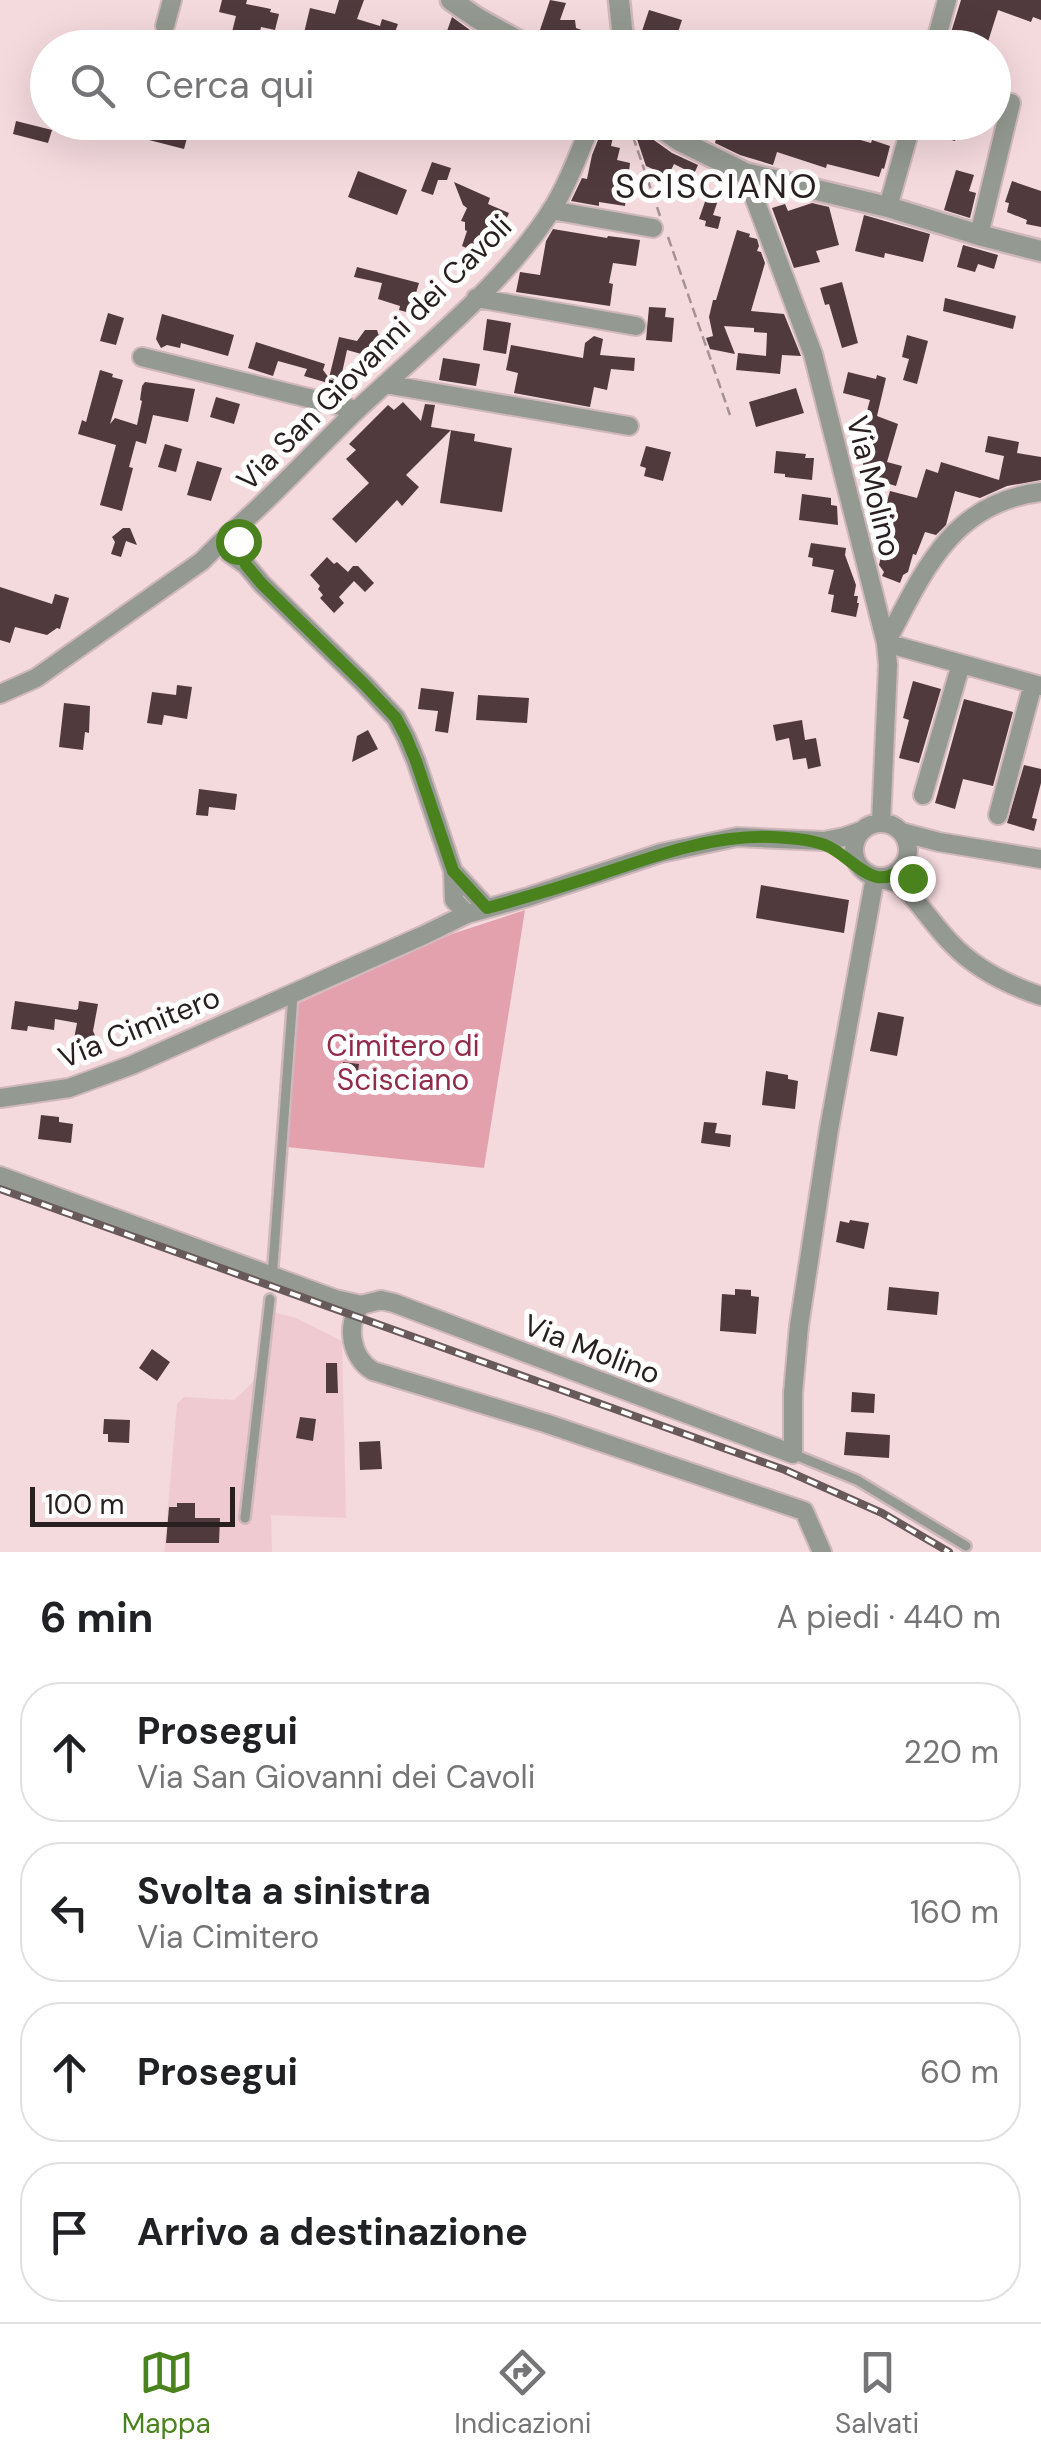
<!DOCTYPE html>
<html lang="it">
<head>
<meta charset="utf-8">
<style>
	body { margin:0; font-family:"DM Sans",sans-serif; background:#f6f6f6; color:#202124 }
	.scale { position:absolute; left:30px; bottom:25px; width:205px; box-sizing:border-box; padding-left:10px; border:5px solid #281f20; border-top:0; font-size:28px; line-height:35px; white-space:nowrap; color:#281f20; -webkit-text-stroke:8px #fff; paint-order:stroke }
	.stop { position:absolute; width:30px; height:30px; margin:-22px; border:8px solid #4a831e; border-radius:50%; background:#fff }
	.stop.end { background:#4a831e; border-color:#fff; box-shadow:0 2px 10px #0008 }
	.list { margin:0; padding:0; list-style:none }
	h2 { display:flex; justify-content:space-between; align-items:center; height:130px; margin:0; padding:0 40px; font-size:42px }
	h2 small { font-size:32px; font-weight:400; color:#757577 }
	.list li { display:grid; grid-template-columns:65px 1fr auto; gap:30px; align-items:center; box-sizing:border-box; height:140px; margin:0 20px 20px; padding:0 20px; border:2px solid #e0e0e0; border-radius:40px }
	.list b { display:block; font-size:38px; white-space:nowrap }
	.list p { margin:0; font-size:32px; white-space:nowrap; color:#757577 }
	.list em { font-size:32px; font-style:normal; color:#757577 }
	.icon { flex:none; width:55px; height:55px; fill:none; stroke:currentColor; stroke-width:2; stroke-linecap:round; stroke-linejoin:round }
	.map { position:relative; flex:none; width:1041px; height:1552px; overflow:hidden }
	.search { position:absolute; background:#fff; box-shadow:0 10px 40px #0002; left:30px; right:30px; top:30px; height:110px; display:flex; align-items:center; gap:25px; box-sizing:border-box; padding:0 35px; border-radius:55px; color:#757577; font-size:38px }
	.sheet { height:770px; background:#fff }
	nav { display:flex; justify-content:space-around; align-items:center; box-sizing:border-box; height:140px; border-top:2px solid #e0e0e0; background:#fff; font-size:28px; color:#757577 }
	nav a { display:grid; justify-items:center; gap:5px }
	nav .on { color:#4a831e }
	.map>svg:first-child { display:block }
	.built { fill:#efcbd1 }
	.green { fill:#e3a1ad }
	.building { fill:#503a3e }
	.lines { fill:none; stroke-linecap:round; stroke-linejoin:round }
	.service-casing { stroke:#cfb8bb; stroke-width:14 }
	.minor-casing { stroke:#cfb8bb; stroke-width:22 }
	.tertiary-casing { stroke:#cfb8bb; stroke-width:25 }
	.path { stroke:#a69295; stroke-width:2.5; stroke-dasharray:10 5; stroke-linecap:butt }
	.service { stroke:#949991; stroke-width:9 }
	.minor { stroke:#949991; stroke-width:18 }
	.tertiary { stroke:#949991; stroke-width:20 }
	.rail-casing { stroke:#68595b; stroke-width:8 }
	.rail { stroke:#fff; stroke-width:4; stroke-dasharray:11; stroke-linecap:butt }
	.route { stroke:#4a831e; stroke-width:12 }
	.labels { text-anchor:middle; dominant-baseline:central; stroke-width:10; stroke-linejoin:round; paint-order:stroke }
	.street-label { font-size:30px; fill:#281f20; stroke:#fff }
	.park-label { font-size:30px; fill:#922b49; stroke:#fff }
	.quarter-label { font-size:35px; letter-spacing:2.5px; fill:#281f20; stroke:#fff }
</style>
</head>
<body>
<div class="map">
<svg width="1041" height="1552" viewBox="0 0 1041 1552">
	<rect width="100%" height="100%" fill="#f4d9dd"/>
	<path class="built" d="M265,1310L296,1318L342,1341L346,1518L271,1515L272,1552H164L177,1404L184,1397L234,1400L253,1382Z"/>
	<path class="green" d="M525,910L484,1168L287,1147L299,1003L452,934Z"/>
	<path class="building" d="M222,0H247L246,4L271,9L270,12L279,14L275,30L261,27L256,48H228L236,16L219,12Z
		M339,0H364L357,19L380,26L382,19L398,24L391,43L382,40L379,48H366L368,41L331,30L327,48L302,41L310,8L335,14Z
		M550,0L566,3L560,20H575L576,28L593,34L588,48H558L560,44L538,36Z
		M961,0H1041V20L1033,17L1031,22L998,10L986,48H974L949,39Z
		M649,10L682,20L673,47L640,37Z
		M452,17L470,30L462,48H441Z
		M16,121L52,130L48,143L13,134Z
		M153,122H173L190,127L184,149L149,140Z
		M687,122H732L768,134L773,122L795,131L797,122H820L818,128L871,143L872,140L890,146L884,169L882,168L879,177L827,164L826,168L777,152L773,165L740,155L715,143L717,135L687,125Z
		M924,122H961L955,141L923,131Z
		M602,130L614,133L611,146L620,148L617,160L630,163L625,206L599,202V206L571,201L582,178L587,179L592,155Z
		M644,133L672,153L698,165L694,174L674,164L668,176L646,166L636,136Z
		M432,162L451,168L447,180H438L433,195L421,191Z
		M956,170L974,175L969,191L976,193L970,218L944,210Z
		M358,171L407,190L397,215L348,197Z
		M1012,181L1041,191V227L1026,224L1027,220L1007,212L1009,203L1005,202Z
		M454,182L490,198L488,204L509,213L493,249L486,246L482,255L462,246L467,231L465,230V222L461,221L467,208L463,205Z
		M708,193L719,197L713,215L721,217L718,229L705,226L706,221L699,219Z
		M812,203L829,207L839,245L816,251L820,262L794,268L772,208L785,204L788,211Z
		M864,215L930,234L923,262L885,253L884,258L855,251Z
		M553,229L607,238L608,236L640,240L636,266L613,263L609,283L613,284L610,306L516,292L520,272L540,275L546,241Z
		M737,230L750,234L749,237L757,239L759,246L757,251L761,252L765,263L751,311L784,314L801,356L782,355L780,374L736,370L738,353L766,356L767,333L754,332V328L724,326L735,354L710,349L706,338L713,336L709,317L713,300H716Z
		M963,245L998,255L994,269L978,264L975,272L957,267Z
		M357,267L419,283L410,313L399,310L400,306L378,299L382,283L354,277Z
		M842,282L858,343L842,348L829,304L825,305L820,288Z
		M945,298L1016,316L1013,329L943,311Z
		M649,307L666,308L665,317L674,318L672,342L646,340Z
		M108,313L124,318L116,345L100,341Z
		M162,314L234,335L228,356L181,343L180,348L167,345L161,348L156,339Z
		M487,319L511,323L506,354L483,350Z
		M365,330H377L387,361L347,350L340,382L329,378L335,385L304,376L307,369L278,361L273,376L248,368L256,342L325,364L323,370L329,378L339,337L357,341Z
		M907,335L928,341L917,384L903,380L909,359L902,357Z
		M594,336L603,339L600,355L635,358L634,371L611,369L607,390L594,387L590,407L514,393L518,373L506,370L511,345L583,358L585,343Z
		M443,358L480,364L476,386L439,380Z
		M100,370L113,374L112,377L123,380L110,424L115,418L137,425L142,401L140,400L142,386L145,382L195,389L188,422L153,415L146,444L136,441L129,467L133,468L122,511L100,505L116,445L78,434L82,420L86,422Z
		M848,372L876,379L877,375L886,378L877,416L898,424L887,462L902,466L896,486L867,477L863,464L869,442L859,439L870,400L843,393Z
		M796,388L804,413L756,427L749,402Z
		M216,397L240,404L234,424L210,417Z
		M403,402L421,421L425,404L435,405L431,427L475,434L474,441L512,448L502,512L440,503L451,430L406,475L419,487L402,506L397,500L356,543L332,519L369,483L346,459L356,450L349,444L388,405L394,410Z
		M988,436L1019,442L1017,453L1041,457V480L1007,486L980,498L955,491L946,525L936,535L925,532L916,555L913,554L908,572L903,575L900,583L882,576L884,572L879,565L883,548L880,547L890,521L882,520L890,491L917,498L926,469L938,473L941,462L999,480L1004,456L985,452Z
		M165,444L182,449L176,472L158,467Z
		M646,446L671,452L663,481L644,476L646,468L640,466Z
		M776,451L806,454L805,458H814L812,480L785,477V474L774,473Z
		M197,461L222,468L211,501L187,495Z
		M802,494L831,498V505L837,506L838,525L799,520Z
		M123,528H130L137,545L126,541L121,557L111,554L115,542L112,537Z
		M811,543L846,548L845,555L856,585L854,596H858L857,603H859L856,617L831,612L834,595L828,594L834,570L812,566L813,558L808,557Z
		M327,557L334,564L337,562L348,572L353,566H358L374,583L365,592L354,581L339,597L344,603L334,613L320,598L323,595L318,589L320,586L310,575Z
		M0,587L52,604L55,594L69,598L60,629L57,628L47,635L15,627L10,643L0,640Z
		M913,681L941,689L919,763L899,758L909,720L903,718Z
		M177,685L192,687L187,719L164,715L162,725L147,723L152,692L176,695Z
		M421,688L454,692L448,733L435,731L438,711L418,709Z
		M478,695L529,698L527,723L476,720Z
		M964,699L1013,712L993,786L963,779L955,809L935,803Z
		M64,703L90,706L89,733L85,732L83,750L59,747Z
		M802,720L805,740L816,738L821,766L808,769L806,758L793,760L789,738L776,741L773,725Z
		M368,730L378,749L352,762L357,736Z
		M1024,765L1041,769V783L1032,818L1037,819L1034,831L1007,823Z
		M199,789L237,794L235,810L209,807L208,816L196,815Z
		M761,885L849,900L844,933L756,918Z
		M15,1001L76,1010L78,1009L79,1001L98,1004L93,1031L98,1042L80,1051L74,1039L77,1023L55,1019L54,1030L28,1026L27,1031L11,1029Z
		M878,1012L904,1017L897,1056L870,1051Z
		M343,1062L359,1064L356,1087L341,1086Z
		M766,1071L788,1075V1079L798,1081L795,1109L762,1105Z
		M41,1115L59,1117V1122L73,1124L71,1143L38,1139Z
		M704,1122L717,1123L715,1133L731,1135L730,1147L701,1143Z
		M850,1220L869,1223L864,1249L836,1242L840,1221L849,1223Z
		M889,1287L939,1292L937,1315L887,1310Z
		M735,1289L751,1290V1296L759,1297L756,1334L720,1331L722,1294L735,1295Z
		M152,1349L170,1362L157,1381L139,1368Z
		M326,1363H337L338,1393H326Z
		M852,1392L875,1394L874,1413L851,1412Z
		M300,1417L316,1419L313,1441L296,1438Z
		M104,1419L130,1420L129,1443L108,1442V1434H103Z
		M846,1432L890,1435L889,1458L844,1455Z
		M380,1441L382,1469L360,1470L359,1442Z
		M177,1503H195V1518H220L219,1543H166L169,1507H177Z"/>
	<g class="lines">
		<defs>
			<path id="service" d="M272,1279L293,995
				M793,1454L857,1480L966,1546
				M245,1518L270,1299"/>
			<path id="minor" d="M165,26L172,0
				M934,48L947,0
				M745,173L813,354L886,643L888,665L881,823
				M888,207L912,122
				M551,210L653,228
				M979,235L1011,103
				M476,298L636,326
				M142,357L357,410
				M385,384L629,426
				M227,536C273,497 314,451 358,409C423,348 508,281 554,206C570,180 580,150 592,122
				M229,553L246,565L262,584L365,685L396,718L406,737L416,761L453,871L454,900L467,914
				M886,643C923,572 952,502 1041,492
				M886,643L1041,686
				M0,694L36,678L202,561L223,540
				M923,795L961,664
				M998,815L1033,684
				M854 850a27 27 0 1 1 54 0a27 27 0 1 1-54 0Z
				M901,832L939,842L1041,859
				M453,871L487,908
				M880,878L897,883L905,889C922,906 935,927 952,944C976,969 1008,985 1041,996
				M0,1098L69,1088L132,1065L424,935L467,914L528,897L661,853L737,837L824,841L844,837L861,831
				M0,1176L335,1299L361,1305
				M822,1552L804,1511L545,1423L373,1371C351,1358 345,1325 361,1305L381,1300L394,1303L793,1454V1393L799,1326L829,1129L875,877"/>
			<path id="tertiary" d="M451,0L477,18L531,48
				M619,0L624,48
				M652,122L680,141L745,173L888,207L979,235L1041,251"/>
		</defs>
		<use href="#service" class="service-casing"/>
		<use href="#minor" class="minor-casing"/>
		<use href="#tertiary" class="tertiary-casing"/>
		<path class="path" d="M628,122L660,216
			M668,237L730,415"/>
		<use href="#service" class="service"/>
		<use href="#minor" class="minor"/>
		<use href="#tertiary" class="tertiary"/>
		<defs>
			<path id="rail" d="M0,1189L785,1470L882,1513L949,1552"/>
		</defs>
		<use href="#rail" class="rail-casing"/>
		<use href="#rail" class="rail"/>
	</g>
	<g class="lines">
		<path class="route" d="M238,541L246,565L262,584L365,685L396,718L406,737L416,761L453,871L487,908C524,898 561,887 598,875C654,856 712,835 771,837C789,838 808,839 825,845C853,856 874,897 904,866L912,878"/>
	</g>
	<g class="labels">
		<g class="street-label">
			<text transform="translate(374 353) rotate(-45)">Via San Giovanni dei Cavoli</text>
			<text transform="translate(874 486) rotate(76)">Via Molino</text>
			<text transform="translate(139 1027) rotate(-22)">Via Cimitero</text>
			<text transform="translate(592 1349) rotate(21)">Via Molino</text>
		</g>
		<g class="park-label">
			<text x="403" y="1045">Cimitero di<tspan x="403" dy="34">Scisciano</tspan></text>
		</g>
		<g class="quarter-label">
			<text x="717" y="186">SCISCIANO</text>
		</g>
	</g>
</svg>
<div class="scale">100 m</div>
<div class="stop" style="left:238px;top:541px"></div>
<div class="stop end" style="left:912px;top:878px"></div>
<div class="search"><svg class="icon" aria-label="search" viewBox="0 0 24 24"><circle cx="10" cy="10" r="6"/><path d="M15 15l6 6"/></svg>Cerca qui</div>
</div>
<section class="sheet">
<h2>6 min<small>A piedi · 440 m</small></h2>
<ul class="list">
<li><svg class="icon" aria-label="ahead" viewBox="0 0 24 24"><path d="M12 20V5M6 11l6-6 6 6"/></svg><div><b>Prosegui</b><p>Via San Giovanni dei Cavoli</p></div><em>220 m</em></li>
<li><svg class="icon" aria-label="left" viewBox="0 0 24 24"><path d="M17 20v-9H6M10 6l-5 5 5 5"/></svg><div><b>Svolta a sinistra</b><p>Via Cimitero</p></div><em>160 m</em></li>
<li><svg class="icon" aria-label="ahead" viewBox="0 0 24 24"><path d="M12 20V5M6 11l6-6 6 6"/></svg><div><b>Prosegui</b></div><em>60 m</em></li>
<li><svg class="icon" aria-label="arrive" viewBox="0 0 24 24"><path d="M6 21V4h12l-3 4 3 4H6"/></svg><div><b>Arrivo a destinazione</b></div></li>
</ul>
</section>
<nav>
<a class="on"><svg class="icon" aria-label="map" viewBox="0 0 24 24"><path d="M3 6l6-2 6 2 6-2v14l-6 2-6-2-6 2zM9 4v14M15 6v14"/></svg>Mappa</a>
<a><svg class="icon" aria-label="directions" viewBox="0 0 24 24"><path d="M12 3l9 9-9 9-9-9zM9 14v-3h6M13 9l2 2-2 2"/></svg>Indicazioni</a>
<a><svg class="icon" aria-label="saved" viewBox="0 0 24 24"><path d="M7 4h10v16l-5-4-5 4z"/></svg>Salvati</a>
</nav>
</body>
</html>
